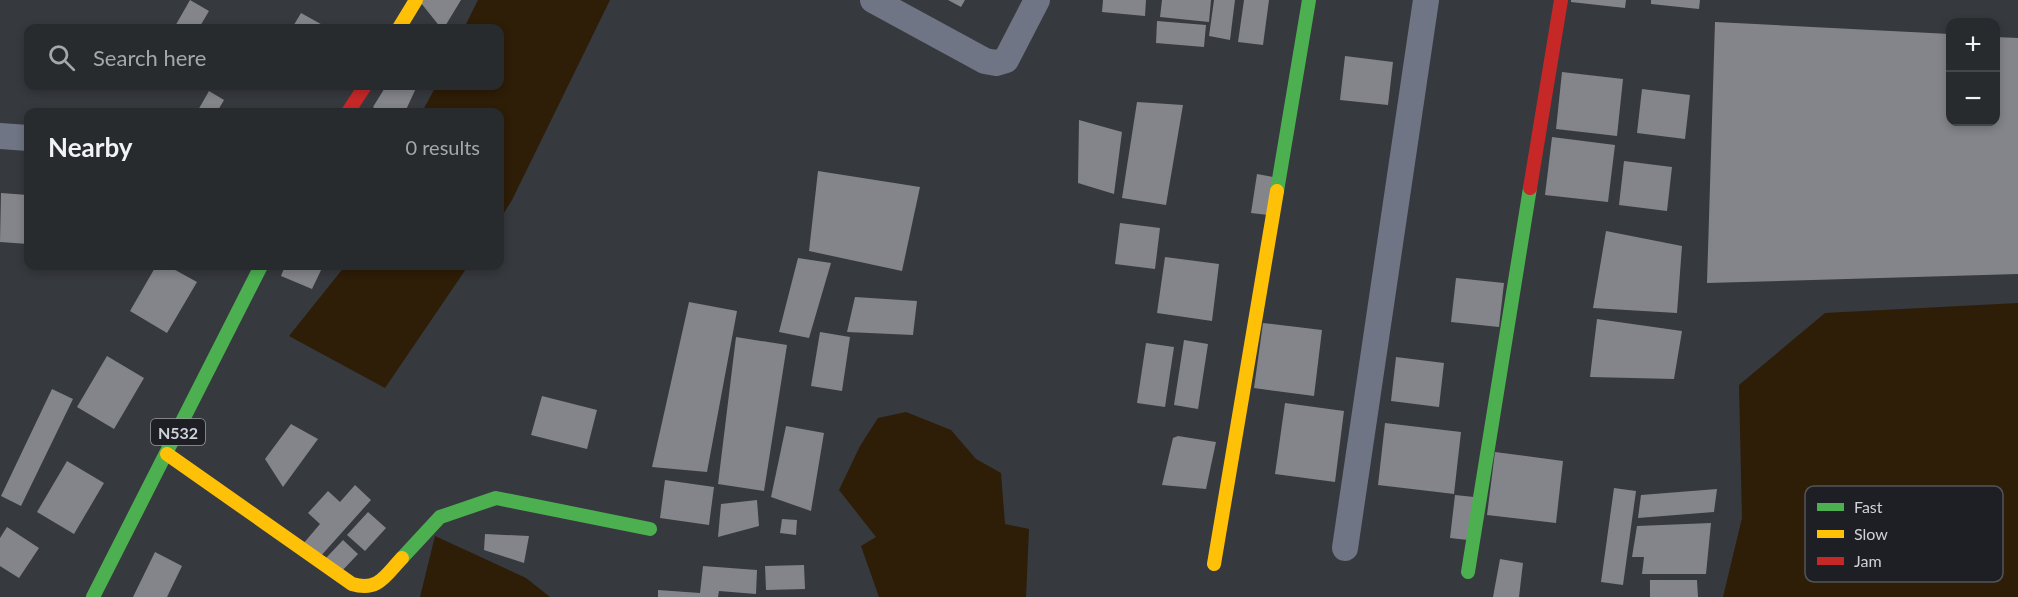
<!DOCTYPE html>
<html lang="en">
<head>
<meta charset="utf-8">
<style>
	body { margin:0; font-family:Lato,sans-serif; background:#303336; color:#f1f3f6 }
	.controls { position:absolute; right:18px; top:18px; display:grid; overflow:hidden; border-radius:12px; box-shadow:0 3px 9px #0003 }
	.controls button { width:54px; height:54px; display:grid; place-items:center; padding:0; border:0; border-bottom:2px solid #44474a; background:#282b2e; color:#f1f3f6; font:30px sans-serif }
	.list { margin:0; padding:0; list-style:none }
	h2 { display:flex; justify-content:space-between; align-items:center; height:78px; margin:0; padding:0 24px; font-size:26px }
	h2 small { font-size:20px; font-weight:400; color:#a5a7aa }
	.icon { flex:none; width:33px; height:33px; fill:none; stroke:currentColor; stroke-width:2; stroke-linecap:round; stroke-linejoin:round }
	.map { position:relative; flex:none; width:2018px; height:597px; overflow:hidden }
	.search { position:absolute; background:#282b2e; box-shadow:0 3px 9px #0003; left:24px; top:24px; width:480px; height:66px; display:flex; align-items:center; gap:15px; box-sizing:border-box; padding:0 21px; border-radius:12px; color:#a5a7aa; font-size:22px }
	.panel { position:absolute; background:#282b2e; box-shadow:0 3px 9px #0003; left:24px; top:108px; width:480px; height:162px; border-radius:12px }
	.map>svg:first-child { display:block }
	.water { fill:#2e1d07 }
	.building { fill:#83858a }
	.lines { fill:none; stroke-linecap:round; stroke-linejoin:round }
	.street { stroke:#707585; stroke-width:26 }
	.fast { stroke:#4caf50; stroke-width:14 }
	.slow { stroke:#ffc107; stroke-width:14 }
	.jam { stroke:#c62828; stroke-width:14 }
	.labels { text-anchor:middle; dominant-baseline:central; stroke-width:6; stroke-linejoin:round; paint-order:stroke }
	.shield { fill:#1d1f24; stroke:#9a9ca3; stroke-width:1.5 }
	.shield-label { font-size:16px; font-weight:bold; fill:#d0d2d9 }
	.key { fill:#1d1f24; stroke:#53555a; stroke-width:1.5 }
	.key-label { font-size:16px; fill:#d0d2d9 }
</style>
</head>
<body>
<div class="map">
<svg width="2018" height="597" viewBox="0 0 2018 597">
	<rect width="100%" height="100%" fill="#36393e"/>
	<path class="water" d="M478,0H610L512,200L500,219V112H422L436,86H500V28H464Z
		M345,266H468L385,388L289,336Z
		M2018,303V597H1723L1742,518L1739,385L1825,313Z
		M906,412L951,430L976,459L1001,473L1005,524L1029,529L1026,597H879L861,546L876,537L839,490L860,446L878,418Z
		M435,536L526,578L550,597H420Z"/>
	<path class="building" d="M190,0L209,11L199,28H174Z
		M423,0H461L444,28H441L421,3Z
		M948,0H965L961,7Z
		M1103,0H1146L1145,16L1102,12Z
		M1162,0H1211L1209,22L1160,17Z
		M1214,0H1235L1230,40L1209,36Z
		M1244,0H1269L1263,45L1238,42Z
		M1571,0H1626L1625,8L1571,2Z
		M1651,0H1700L1699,9L1651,4Z
		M301,13L328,28H292Z
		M1157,21L1206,25L1204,47L1156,43Z
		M1715,22L1950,34V122H1996V37L2018,38V274L1707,283Z
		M1345,56L1393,62L1388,105L1340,100Z
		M1562,72L1623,79L1617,136L1556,129Z
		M386,86H417L405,112H380L373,107Z
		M1642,89L1690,95L1685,139L1637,133Z
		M209,91L224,100L217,112H197Z
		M1137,102L1183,105L1166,205L1122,198Z
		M1079,120L1122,132L1114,194L1078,183Z
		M1552,137L1615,145L1608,202L1545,195Z
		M1624,161L1672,167L1667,211L1619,205Z
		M818,171L920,187L902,271L809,251Z
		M1257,174L1273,177L1268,215L1251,213Z
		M1,193L28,195V244L0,242Z
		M1120,223L1160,228L1155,269L1115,264Z
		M1606,231L1682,246L1677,313L1593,308Z
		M1165,257L1219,264L1212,321L1157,313Z
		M798,258L831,263L809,338L779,332Z
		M156,266H168L197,282L167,333L130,311Z
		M285,266H323L312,289L281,276Z
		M1456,278L1504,283L1499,327L1451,322Z
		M855,297L917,301L913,335L847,332Z
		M689,302L737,311L707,472L652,467Z
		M1597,319L1682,331L1674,379L1590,377Z
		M1263,323L1322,330L1314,396L1254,388Z
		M820,332L850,337L842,391L811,386Z
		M736,337L787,345L764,491L718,484Z
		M1184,340L1208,344L1198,409L1174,405Z
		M1146,343L1174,347L1165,407L1137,403Z
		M107,356L144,378L114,429L77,407Z
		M1396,357L1444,363L1439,407L1391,401Z
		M52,389L73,399L21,506L1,496Z
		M542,396L597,410L587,449L531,435Z
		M1285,403L1344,411L1335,482L1275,474Z
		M1385,423L1461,432L1454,494L1378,485Z
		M291,424L318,439L283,487L265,459Z
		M786,426L824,433L811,511L771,497Z
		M1178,436L1216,442L1206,489L1162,485L1173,438Z
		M1495,452L1563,461L1556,523L1487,515Z
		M67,461L104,483L74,534L37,512Z
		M665,480L714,487L709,525L660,518Z
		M355,485L371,500L319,558L303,544L320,524L308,513L328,491L340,502Z
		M1614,488L1636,491L1623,585L1601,582Z
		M1717,489L1714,512L1638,518L1641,495Z
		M1455,495L1474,497L1468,540L1450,538Z
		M757,500L759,526L718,537L721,504Z
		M368,512L386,528L365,551L347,535Z
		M782,519L797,520L796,535L780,533Z
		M1711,523L1706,574H1642L1644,557H1632L1637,526Z
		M7,527L39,548L19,578L0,566V538Z
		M485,534L529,536L524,563L484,550Z
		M343,540L358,554L341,572L326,558Z
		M155,552L182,566L167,597H133Z
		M1500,559L1523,563L1519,597H1493Z
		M804,565L805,589L766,590L765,566Z
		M703,566L757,570L756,594L719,591L718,597H658V590L700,593Z
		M1650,580H1697L1698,597H1650Z"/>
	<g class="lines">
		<path class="street" d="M873,0L985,61L996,63L1006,60L1037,0
			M0,136L28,138
			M1345,548L1426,0"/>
		<path class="fast" d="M1277,191L1309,0
			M402,558L440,517L496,498L650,529
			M1468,572L1530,188
			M93,597L261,266"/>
		<path class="slow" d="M399,28L416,0
			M167,454L352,584C378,592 385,576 402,558
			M1214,564L1277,191"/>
		<path class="jam" d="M348,112L365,86
			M1530,188L1561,0"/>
	</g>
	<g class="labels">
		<rect class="shield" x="151" y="419" width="54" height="26" rx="4.5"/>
		<g class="shield-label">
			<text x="178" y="432">N532</text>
		</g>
	</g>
	<rect x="1805" y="486" width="198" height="96" rx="9" class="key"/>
	<rect x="1817" y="503" width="27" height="8" fill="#4caf50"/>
	<rect x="1817" y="530" width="27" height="8" fill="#ffc107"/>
	<rect x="1817" y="557" width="27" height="8" fill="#c62828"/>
	<g class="key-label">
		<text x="1854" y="513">Fast</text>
		<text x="1854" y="540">Slow</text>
		<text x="1854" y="567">Jam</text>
	</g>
</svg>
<div class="controls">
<button>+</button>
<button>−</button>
</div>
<div class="search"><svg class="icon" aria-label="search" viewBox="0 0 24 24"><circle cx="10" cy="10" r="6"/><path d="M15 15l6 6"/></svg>Search here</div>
<section class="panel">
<h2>Nearby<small>0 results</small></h2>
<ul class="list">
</ul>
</section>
</div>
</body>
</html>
